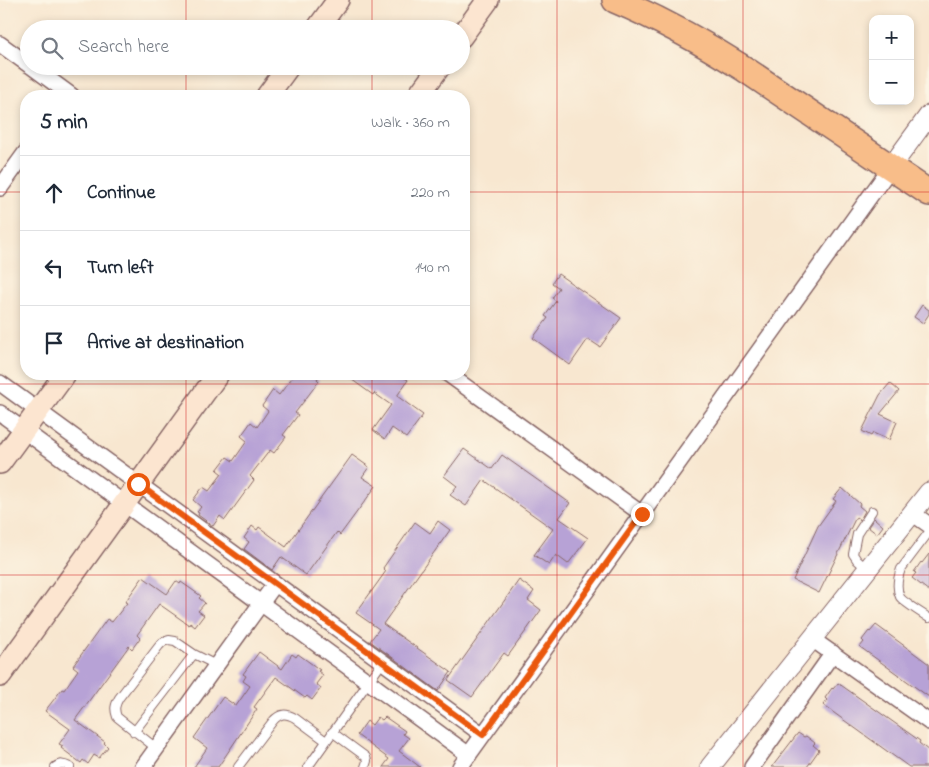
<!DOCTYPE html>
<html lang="en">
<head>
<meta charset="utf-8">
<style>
	body { margin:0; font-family:"Indie Flower",sans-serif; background:#f2f2f3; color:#1f2937 }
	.controls { position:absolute; right:15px; top:15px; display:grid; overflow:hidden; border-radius:10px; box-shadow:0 2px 8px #0003 }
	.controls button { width:45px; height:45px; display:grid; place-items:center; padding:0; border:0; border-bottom:1px solid #e0e1e3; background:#fff; color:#1f2937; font:25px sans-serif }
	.stop { position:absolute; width:15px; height:15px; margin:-11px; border:4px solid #ea580c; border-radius:50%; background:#fff }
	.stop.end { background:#ea580c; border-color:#fff; box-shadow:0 1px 5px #0008 }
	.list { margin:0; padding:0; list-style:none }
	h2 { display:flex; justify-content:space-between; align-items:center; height:65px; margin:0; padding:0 20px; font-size:21px }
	h2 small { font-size:16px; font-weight:400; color:#747a83 }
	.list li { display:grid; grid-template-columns:32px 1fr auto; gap:15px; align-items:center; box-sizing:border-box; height:75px; padding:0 20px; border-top:1px solid #e0e1e3 }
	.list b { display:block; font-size:19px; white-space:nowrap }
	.list em { font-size:16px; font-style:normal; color:#747a83 }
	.icon { flex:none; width:28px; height:28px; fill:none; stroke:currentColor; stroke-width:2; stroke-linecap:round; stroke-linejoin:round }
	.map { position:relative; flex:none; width:929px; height:767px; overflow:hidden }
	.search { position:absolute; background:#fff; box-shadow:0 2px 8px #0003; left:20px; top:20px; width:450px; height:55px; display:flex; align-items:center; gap:12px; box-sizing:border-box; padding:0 18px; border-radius:28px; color:#747a83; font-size:19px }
	.panel { position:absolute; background:#fff; box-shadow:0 2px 8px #0003; left:20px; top:90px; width:450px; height:290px; border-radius:20px }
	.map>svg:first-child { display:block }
	.building { fill:#b7a2d6 }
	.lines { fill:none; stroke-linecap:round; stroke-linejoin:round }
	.service-casing { stroke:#876565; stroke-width:10 }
	.minor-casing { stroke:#876565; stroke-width:18 }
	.tertiary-casing { stroke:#876565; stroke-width:21 }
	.secondary-casing { stroke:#876565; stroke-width:24 }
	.primary-casing { stroke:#876565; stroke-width:28 }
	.service { stroke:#fff; stroke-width:8 }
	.minor { stroke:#fff; stroke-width:15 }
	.tertiary { stroke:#fff; stroke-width:19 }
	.secondary { stroke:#fce5d0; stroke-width:21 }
	.primary { stroke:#f8bd89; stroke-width:25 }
	.route { stroke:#ea580c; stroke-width:6 }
	.grid { fill:none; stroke:#d62828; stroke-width:1; stroke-opacity:0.55 }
</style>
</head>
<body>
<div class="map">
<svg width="929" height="767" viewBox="0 0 929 767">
	<rect width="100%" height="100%" fill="#fcf5e5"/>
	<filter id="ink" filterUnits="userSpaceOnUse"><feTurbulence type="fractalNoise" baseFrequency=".02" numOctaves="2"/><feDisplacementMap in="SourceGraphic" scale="10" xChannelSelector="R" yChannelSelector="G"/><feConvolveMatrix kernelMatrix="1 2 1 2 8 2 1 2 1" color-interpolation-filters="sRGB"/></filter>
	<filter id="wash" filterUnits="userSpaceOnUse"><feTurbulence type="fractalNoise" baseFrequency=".0096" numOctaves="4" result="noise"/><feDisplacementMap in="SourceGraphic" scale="20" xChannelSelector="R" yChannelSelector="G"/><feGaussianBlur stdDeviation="1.12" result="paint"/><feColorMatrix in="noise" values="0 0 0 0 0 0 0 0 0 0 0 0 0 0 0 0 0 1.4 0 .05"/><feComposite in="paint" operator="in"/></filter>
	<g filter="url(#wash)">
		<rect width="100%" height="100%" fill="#f8e7d0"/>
		<g id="blocks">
			<path class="building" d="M558,274L621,318L600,347L588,339L570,365L533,338L548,318L545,316L556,301L552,298L559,288L552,283Z
				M922,305L929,310V314L923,323L914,317Z
				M295,374H321L317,379L319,381L295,413L298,415L283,435L286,437L274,453L270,450L250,476L254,480L225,520L220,516L213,526L198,515L199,513L197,512L201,507L193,500L203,487L209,491L222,474L217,470L227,457L233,461L247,441L241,436L251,422L257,427L268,411L262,406L273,390L279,395Z
				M344,374H399L408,380L397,396L423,415L406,438L392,428L385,439L373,430L391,405L374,393L373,395Z
				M890,383L899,391L880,414L897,422L889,440L873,433L871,436L862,431L880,395Z
				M464,449L492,469L502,455L570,503L559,518L588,538L568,564L556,555L549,565L534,555L553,529L484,480L466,506L450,495L457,486L444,476Z
				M352,455L369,467L362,477L376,486L340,535L337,532L306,575L281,557L272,570L244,549L249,542L244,538L252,526L257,530L259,527L286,547Z
				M842,488L860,504L859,506L865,511L860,520L856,517L819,593L793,580L818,526L836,501L833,499Z
				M874,518L883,526L877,534L868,527Z
				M438,521L450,530L383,624L451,672L438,691L370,641L379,629L356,613L386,571L383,568L415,522L430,533Z
				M929,554V591L912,578L916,573L914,572L921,562L922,563Z
				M143,577L167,594L176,581L180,584L181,582L201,596L199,598L205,603L198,611L204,615L195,627L190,623L189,625L159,604L137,635L140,638L132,649L129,646L75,720L105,742L104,743L108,747L99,758L94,755L88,764L83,760L81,763L61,748L63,746L59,744L70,729L45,711L62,689L64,690L78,670L73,666L107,619L112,622L127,603L125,602Z
				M519,580L534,591L528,600L541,610L508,656L504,653L472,697L448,680Z
				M876,625L929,664V697L860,647L864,642L862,640L869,631L870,632Z
				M259,652L282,669L292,654L296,657L298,654L320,670L318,671L323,675L316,684L321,688L312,700L307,696L305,698L276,677L254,707L257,709L218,767H194L207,748L194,738L223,697L236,706L250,686L243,681L246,676L243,674Z
				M838,683L920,741L919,743L929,751V767H909L823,705L827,700L825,698L832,688L833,689Z
				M378,717L382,720L385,717L405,731L403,734L409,738L399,751L420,767H383L389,759L357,735L367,721L372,725Z
				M798,733L804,737L806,736L815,743L813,745L819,750L807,767H772Z"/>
		</g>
	</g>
	<g filter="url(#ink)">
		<use href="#blocks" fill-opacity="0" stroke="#876565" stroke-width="1"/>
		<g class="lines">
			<defs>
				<path id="service" d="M929,532L901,569C898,577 896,588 900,597C903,602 923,614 929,618
					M867,569L857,560L853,554L857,534L872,511
					M134,732L194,654
					M332,732L366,757L367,761L365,767
					M156,748L117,717C114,709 115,705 119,698L159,646L163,642L169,640L175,641L194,654L216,665
					M55,767C60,763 64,764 70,767
					M238,767L273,721C280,713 286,713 295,718L326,741
					M308,767L382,663"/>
				<path id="minor" d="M0,44L29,65
					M31,66L72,96
					M0,188L26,152
					M448,374L642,514
					M0,383L483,735
					M0,413L469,755
					M912,513L929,525
					M812,639L929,722
					M143,767L275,584
					M460,767L891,167
					M752,767L833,653"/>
				<path id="tertiary" d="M891,167L929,115
					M710,767L929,492"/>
				<path id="secondary" d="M317,29L338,0
					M461,37L488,0
					M267,96L289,66
					M418,96L440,66
					M0,463L65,374
					M0,676L218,374"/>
				<path id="primary" d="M615,0C660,19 702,42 743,68L929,193"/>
			</defs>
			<use href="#service" class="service-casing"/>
			<use href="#minor" class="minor-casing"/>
			<use href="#tertiary" class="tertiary-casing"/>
			<use href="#secondary" class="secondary-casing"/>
			<use href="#primary" class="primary-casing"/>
			<use href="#service" class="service"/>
			<use href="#minor" class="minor"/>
			<use href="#tertiary" class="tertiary"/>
			<use href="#secondary" class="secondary"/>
			<use href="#primary" class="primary"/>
		</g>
	</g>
	<g class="lines" filter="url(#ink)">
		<path class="route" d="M138,484L483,735L642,514"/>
	</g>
	<path class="grid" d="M186,0V29M372,0V29M557,0V767M743,0V767M186,66V96M372,66V96M0,192H26M464,192H929M186,374V767M372,374V767M0,384H929M0,575H929"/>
</svg>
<div class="controls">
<button>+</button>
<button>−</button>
</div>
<div class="stop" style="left:138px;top:484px"></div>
<div class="stop end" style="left:642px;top:514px"></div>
<div class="search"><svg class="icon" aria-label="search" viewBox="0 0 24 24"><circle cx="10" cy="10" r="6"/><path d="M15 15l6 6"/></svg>Search here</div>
<section class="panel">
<h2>5 min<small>Walk · 360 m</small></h2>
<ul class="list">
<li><svg class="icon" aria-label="ahead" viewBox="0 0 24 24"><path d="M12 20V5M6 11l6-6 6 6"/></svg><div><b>Continue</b></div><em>220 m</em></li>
<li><svg class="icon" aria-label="left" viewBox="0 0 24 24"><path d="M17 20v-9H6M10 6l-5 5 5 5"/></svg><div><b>Turn left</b></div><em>140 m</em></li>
<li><svg class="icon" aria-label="arrive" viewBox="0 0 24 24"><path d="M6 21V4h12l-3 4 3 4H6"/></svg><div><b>Arrive at destination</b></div></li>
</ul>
</section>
</div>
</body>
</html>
